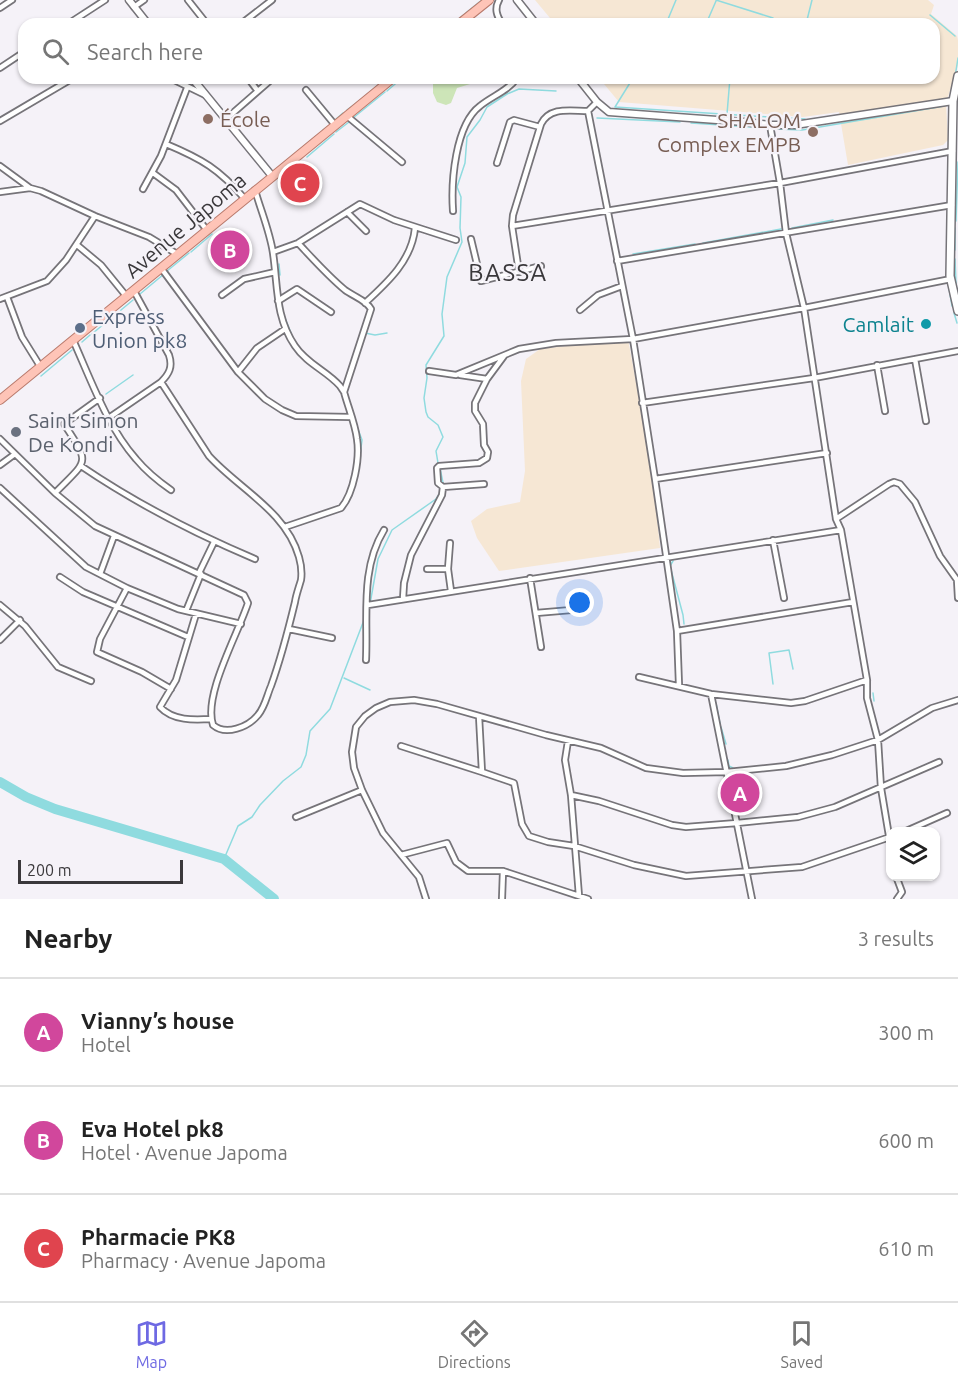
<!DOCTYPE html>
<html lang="en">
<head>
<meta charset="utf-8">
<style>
	body { margin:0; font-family:Ubuntu,sans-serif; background:#f2f2f2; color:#222 }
	.controls { position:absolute; right:18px; bottom:18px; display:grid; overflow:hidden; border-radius:12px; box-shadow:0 2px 4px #0004 }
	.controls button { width:54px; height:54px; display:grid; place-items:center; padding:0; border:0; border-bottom:2px solid #e0e0e0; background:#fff; color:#222; font:30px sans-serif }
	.scale { position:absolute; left:18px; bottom:15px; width:165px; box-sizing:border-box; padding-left:6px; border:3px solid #3a383b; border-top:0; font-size:16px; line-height:21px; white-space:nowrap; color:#3a383b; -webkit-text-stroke:4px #f5f2f8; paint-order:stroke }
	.you { position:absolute; left:580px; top:603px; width:21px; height:21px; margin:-15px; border:4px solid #fff; border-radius:50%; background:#1a73e8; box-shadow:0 0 0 9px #1a73e833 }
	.badge { display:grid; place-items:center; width:39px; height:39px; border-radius:50%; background:#6e69e3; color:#fff; font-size:20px; font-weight:700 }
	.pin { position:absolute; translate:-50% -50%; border:3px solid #fff; box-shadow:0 2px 6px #0006 }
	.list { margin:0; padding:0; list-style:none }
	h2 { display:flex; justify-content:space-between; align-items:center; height:78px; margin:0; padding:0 24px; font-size:26px }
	h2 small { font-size:20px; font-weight:400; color:#767676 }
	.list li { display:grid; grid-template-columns:39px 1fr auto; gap:18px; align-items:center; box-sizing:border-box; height:108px; padding:0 24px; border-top:2px solid #e0e0e0 }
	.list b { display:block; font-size:22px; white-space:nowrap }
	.list p { margin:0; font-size:20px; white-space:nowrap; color:#767676 }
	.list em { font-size:20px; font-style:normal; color:#767676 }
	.icon { flex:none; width:33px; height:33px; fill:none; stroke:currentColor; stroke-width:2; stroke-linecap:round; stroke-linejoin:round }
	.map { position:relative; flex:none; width:958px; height:899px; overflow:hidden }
	.search { position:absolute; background:#fff; box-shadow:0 2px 4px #0004; left:18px; right:18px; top:18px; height:66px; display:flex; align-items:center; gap:15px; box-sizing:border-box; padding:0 21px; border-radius:18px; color:#767676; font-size:22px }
	.sheet { height:402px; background:#fff }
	nav { display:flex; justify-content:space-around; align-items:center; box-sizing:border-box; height:84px; border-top:2px solid #e0e0e0; background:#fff; font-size:16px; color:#767676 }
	nav a { display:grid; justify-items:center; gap:3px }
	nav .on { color:#6e69e3 }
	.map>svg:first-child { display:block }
	.industrial { fill:#f6e7d4 }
	.green { fill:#cde5b8 }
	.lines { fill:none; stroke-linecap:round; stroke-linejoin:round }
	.stream { stroke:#8fdbdf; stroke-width:1.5 }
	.river { stroke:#8fdbdf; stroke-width:10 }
	.minor-casing { stroke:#767479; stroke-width:8 }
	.tertiary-casing { stroke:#767479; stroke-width:9 }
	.secondary-casing { stroke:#767479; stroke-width:10 }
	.primary-casing { stroke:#b97a6c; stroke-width:10 }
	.minor { stroke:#fff; stroke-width:4.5 }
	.tertiary { stroke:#fff; stroke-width:6 }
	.secondary { stroke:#fff; stroke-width:7 }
	.primary { stroke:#fec4b7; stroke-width:8 }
	.education-dot { fill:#8d6e63; stroke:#f5f2f8; stroke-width:2 }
	.culture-dot { fill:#0f9aa8; stroke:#f5f2f8; stroke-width:2 }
	.service-dot { fill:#5c6f8a; stroke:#f5f2f8; stroke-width:2 }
	.worship-dot { fill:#6b7280; stroke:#f5f2f8; stroke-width:2 }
	.labels { text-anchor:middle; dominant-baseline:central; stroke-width:4.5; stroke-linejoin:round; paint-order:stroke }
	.education-label { font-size:21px; fill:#785e54; stroke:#f5f2f8; text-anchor:start }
	.street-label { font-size:21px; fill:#3a383b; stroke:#f5f2f8 }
	.service-label { font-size:21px; fill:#4e5e75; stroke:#f5f2f8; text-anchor:start }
	.culture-label { font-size:21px; fill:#0d838f; stroke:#f5f2f8; text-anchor:end }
	.worship-label { font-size:21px; fill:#5b616d; stroke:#f5f2f8; text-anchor:start }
	.quarter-label { font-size:24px; letter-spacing:1.5px; fill:#3a383b; stroke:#f5f2f8 }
</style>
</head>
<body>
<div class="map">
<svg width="958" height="899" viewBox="0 0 958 899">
	<rect width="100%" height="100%" fill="#f5f2f8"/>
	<path class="industrial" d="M535,0H928L934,5L931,14L957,36L958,40V65L946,103L948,140L943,145L848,165L839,112L803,117L619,102L599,78H934V24H555Z
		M628,339L653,475L660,548L499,571L477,538L471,521L487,509L520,502L525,471L521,381L526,359L540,349Z"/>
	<path class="green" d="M431,78H483L480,81L457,88L451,103L446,105L437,102L433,93V83Z"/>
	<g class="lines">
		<path class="stream" d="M716,0L773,18
			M467,12L482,0
			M930,15L955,36
			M456,21L466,13
			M453,24L454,23
			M666,24L676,0
			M706,24L716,1
			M806,24L812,0
			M955,77L958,58
			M633,78L615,107L769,117
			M387,91L402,78
			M365,96L387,78
			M347,110L363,98
			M727,114L730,78
			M773,117L805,119
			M353,118L385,92
			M597,118L680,122
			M335,120L343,113
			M691,123L751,127L749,126
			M776,129L802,130L944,106
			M323,130L327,127
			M336,132L349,122
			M307,157L334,134
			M293,167L297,164
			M274,171L316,136
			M283,176L291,169
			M956,221L958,162
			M792,228L833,220
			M703,243L781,229
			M955,250V228
			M191,252L212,234
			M633,254L695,244
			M955,259L956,284
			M279,264L280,275
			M167,271L189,253
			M947,272V240
			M948,282L952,306
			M957,288L958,295
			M140,294L164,274
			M283,313L291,333
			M954,313L957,323
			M116,319L121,310L133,300
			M365,333L375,335L387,333
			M92,334L105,323L114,320
			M292,336L294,340
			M82,342L90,335
			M41,376L72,350
			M337,380L344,385
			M106,394L133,375
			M355,421L362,440L358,472
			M438,463L436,451L443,437L438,425L428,417L426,412L424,398L427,378L426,365L444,336L442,314L447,277L462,242L460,228L461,197L457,187L465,163L467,137L480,120L487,107L507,94L519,89L556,91
			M440,468L443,483
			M353,492L357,475
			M673,561L670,566L683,615L684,624
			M370,604L378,559L392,530L436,499L440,493
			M344,678L370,690
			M773,684L769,653L789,650L793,669
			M873,693L874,701
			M716,703L720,724
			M721,727L726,744
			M728,760L729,766L733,768
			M224,859L238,826L252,817L260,805L283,781L301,767L306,755L310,731L330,709L364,620"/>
		<path class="river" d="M0,782L26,797L55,809L224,859L274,899"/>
		<defs>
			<path id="minor" d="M188,0L207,24
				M499,0C494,9 497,16 502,24
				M134,7L144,0
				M0,8L12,0
				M68,24L105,0
				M241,24L272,0
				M0,68L24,52
				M170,78L205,95
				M248,78L257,90
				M306,90L335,125
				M597,102L588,111L633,339L655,479L677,631L679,685
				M347,116L402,162
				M226,119L273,78
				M0,121L73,78
				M770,125L780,183L786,233L804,308L836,519L841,530L867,680V698L878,740L881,788L890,842
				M166,144C202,159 219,169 245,199
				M497,163L510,122L514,120L540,127
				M0,166L30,188
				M153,173L176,190L206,229
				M143,189L161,156L187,88
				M255,190C261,211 270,232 273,253C278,286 275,317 295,346C307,364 327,371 340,386L344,392C348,407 355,423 357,439C360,458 354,493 341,508L285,527
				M0,192L30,188L41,191L95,216L149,237L177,254
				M453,211C451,182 455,125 480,106C492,96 508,91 517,78
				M347,212L366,231
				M512,226L780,183L953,151
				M471,239L481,281L541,266
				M298,243C313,259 328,276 345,290C353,296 366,300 371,309L344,392
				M77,245L101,265L127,297
				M273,252L298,243L360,204L394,220L456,240
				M617,261L952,205
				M161,268L238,372L265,399L282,410L296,416L350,417
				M519,272L512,226L513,215L541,124C550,106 571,111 588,111
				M222,295L244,279L275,272
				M7,297L22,337L40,366
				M0,299L47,281L66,260L95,216
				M278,301L297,289L331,312
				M365,303C388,282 412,260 415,228
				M580,310L598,295L622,286
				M73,340C91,380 107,426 136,459C146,471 158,481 171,490
				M915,359L926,421
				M877,365L885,411
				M429,371L456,375L519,349L556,343L633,339L804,308L951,279
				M238,372L257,348L285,329
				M460,375L487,379
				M642,403L814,378L958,351
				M110,417L161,382C169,374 173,367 169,355L134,291
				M0,439L55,493L95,526L244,595L248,603C238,634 203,695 213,725C226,736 248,727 258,715C265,707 267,695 271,686C281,658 288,631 295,602C296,595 299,587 301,580C302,573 301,564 299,557C286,511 239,489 209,456L161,382
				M0,465L15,454
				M81,466C134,502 196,534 255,559
				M655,479L827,453
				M443,487L484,484
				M0,488L86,567L127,588L178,609L241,624
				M55,493C88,459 91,465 64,424L100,398
				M836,519L889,484L894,482L900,484L915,502L940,556L957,580L958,598
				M773,540L784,598
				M450,543L448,569L451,591
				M427,569H448
				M199,573L214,542
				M100,574L114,536
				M60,577L83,592L188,637
				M530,578L541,647
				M127,588L100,639L97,652L142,672L171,689
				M403,599L404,583L411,555L442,495L443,487L438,483L437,468L439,466L479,463L487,458L488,452L484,445L483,424L475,411V403L487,379L504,356
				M0,605L25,626L58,667L91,681
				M368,605L841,530
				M186,611L201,574
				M536,613L583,609
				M196,614L176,680L160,707C173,721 194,720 211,719
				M289,629L332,638
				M677,631L853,602
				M0,640L20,620
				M366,660C368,616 360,569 384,530
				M639,677L711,694L791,703L805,701L867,680
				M711,694L752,899
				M568,741L565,760L571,795L579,896
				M401,746L482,772L479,716
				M482,772L514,783L522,824L529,836L548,842L574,846L634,865L686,876L802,867L890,837
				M571,795L599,801L672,825L686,827L737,823L798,817L835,807L939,762
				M296,817L362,790
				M904,832L947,813
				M401,855L447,843L456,862L468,871H503L588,899
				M896,876L902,892L897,899
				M426,899L419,877L383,833L362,790L354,768L352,752L356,727L365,716L376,708L390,702L414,700L437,704L546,735L601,748L646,768L683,773L727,772L786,766L832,755L878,740L932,708L958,700
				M502,899L503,871"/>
			<path id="tertiary" d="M129,0L148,24
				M517,0L536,24
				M192,78L272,176
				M578,78L597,102L609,112L744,122L770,125H795L953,101"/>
			<path id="secondary" d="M958,76L953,101L950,276L958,311"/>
			<path id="primary" d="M459,24L489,0
				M0,400L393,78"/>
		</defs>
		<use href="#minor" class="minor-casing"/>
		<use href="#tertiary" class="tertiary-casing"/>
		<use href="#secondary" class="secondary-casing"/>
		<use href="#primary" class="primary-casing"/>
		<use href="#minor" class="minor"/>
		<use href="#tertiary" class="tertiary"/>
		<use href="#secondary" class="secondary"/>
		<use href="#primary" class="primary"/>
	</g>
	<g class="education-dot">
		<circle cx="208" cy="119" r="6"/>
		<circle cx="813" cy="132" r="6"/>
	</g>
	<circle class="culture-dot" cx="926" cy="324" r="6"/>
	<circle class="service-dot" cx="80" cy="328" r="6"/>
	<circle class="worship-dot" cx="16" cy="432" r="6"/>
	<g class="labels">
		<g class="education-label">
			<text x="220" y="119">École</text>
			<text x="801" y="120" text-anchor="end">SHALOM<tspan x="801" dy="24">Complex EMPB</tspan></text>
		</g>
		<g class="street-label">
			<text transform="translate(185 225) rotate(-40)">Avenue Japoma</text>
		</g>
		<g class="service-label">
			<text x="92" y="316">Express<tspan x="92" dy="24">Union pk8</tspan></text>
		</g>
		<g class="culture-label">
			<text x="914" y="324">Camlait</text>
		</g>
		<g class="worship-label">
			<text x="28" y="420">Saint Simon<tspan x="28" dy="24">De Kondi</tspan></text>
		</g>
		<g class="quarter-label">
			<text x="508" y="272">BASSA</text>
		</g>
	</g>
</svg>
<div class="controls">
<button><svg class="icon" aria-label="layers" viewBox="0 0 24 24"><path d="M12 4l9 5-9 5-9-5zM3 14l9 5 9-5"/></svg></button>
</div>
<div class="scale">200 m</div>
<div class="you"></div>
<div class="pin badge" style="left:740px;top:793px;background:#d1479c">A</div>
<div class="pin badge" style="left:230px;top:250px;background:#d1479c">B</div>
<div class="pin badge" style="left:300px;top:183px;background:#e0444e">C</div>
<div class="search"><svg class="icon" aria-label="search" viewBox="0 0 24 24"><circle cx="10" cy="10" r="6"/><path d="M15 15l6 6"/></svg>Search here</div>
</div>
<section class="sheet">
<h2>Nearby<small>3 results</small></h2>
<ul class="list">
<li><span class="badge" style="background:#d1479c">A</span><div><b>Vianny’s house</b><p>Hotel</p></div><em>300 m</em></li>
<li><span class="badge" style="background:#d1479c">B</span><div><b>Eva Hotel pk8</b><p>Hotel · Avenue Japoma</p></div><em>600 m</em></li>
<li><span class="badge" style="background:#e0444e">C</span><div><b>Pharmacie PK8</b><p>Pharmacy · Avenue Japoma</p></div><em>610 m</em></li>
</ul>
</section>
<nav>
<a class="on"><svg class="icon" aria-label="map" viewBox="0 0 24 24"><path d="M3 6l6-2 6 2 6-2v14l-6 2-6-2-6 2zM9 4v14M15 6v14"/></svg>Map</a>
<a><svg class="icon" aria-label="directions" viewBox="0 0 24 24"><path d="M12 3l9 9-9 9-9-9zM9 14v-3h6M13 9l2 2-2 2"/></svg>Directions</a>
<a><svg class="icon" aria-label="saved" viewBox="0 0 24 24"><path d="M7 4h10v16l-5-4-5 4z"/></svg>Saved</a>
</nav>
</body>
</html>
